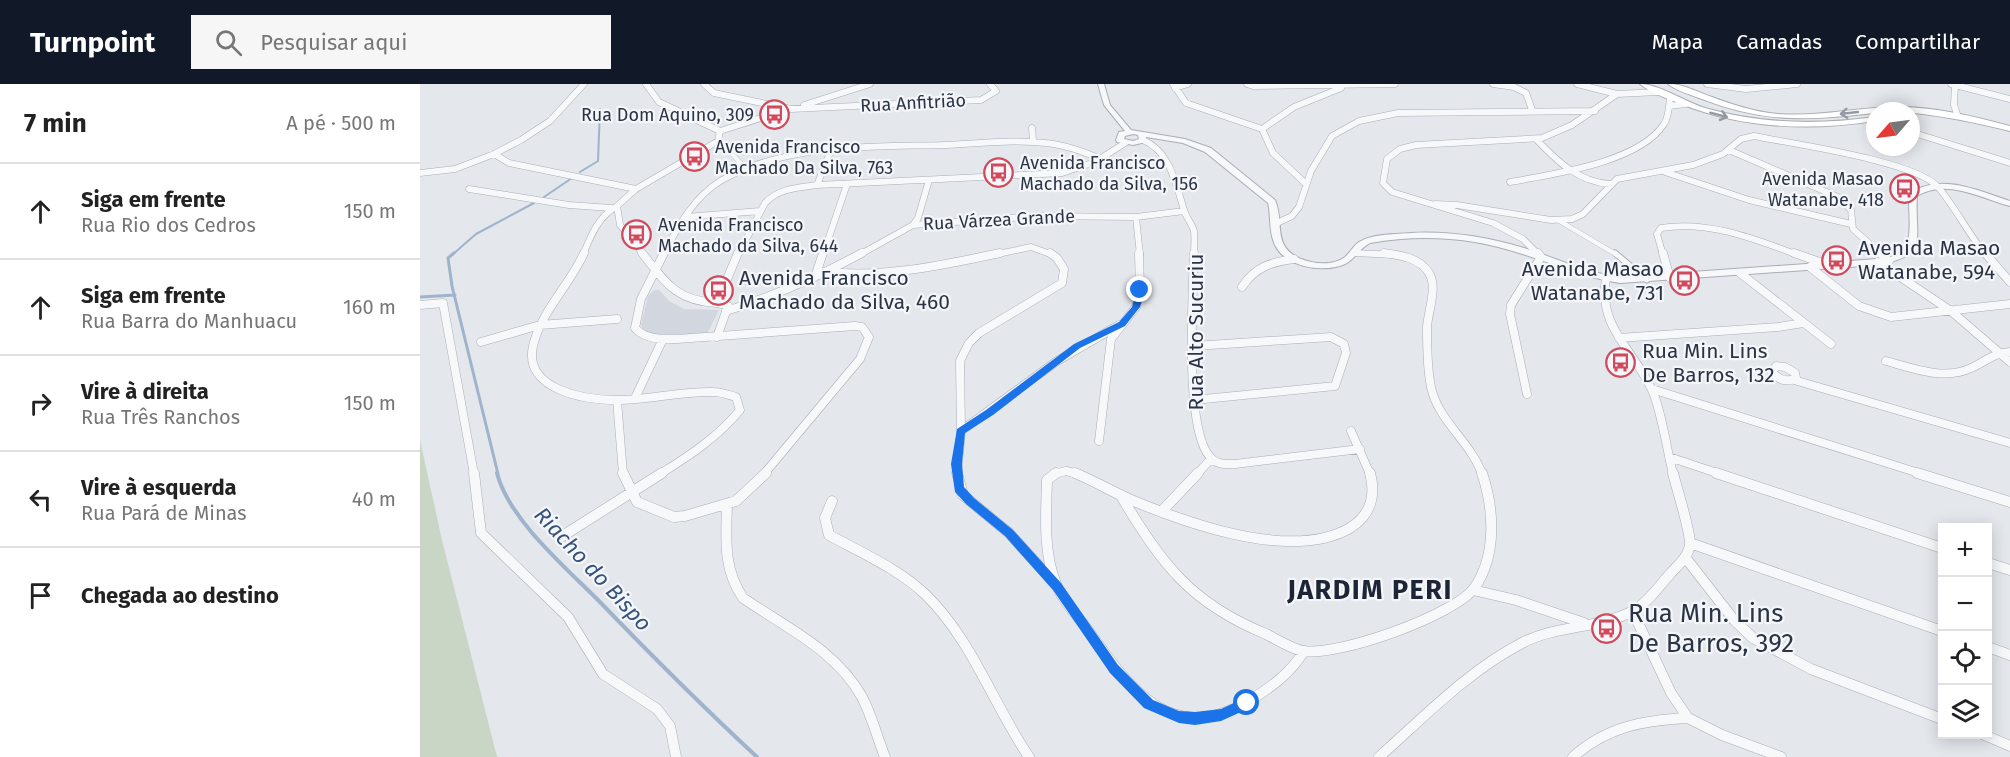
<!DOCTYPE html>
<html lang="pt">
<head>
<meta charset="utf-8">
<style>
	body { margin:0; font-family:"Fira Sans",sans-serif; background:#f6f6f6; color:#222 }
	.controls { position:absolute; right:18px; bottom:18px; display:grid; overflow:hidden; border-radius:0px; box-shadow:0 3px 15px #0003 }
	.controls button { width:54px; height:54px; display:grid; place-items:center; padding:0; border:0; border-bottom:2px solid #e0e0e0; background:#fff; color:#222; font:30px sans-serif }
	.compass { position:absolute; left:1446px; top:18px; width:54px; height:54px; border-radius:50%; background:#fff; box-shadow:0 3px 15px #0003; rotate:242deg }
	.stop { position:absolute; width:18px; height:18px; margin:-14px; border:4px solid #1a73e8; border-radius:50%; background:#fff }
	.stop.end { background:#1a73e8; border-color:#fff; box-shadow:0 2px 6px #0008 }
	.list { margin:0; padding:0; list-style:none }
	h2 { display:flex; justify-content:space-between; align-items:center; height:78px; margin:0; padding:0 24px; font-size:26px }
	h2 small { font-size:20px; font-weight:400; color:#767676 }
	.list li { display:grid; grid-template-columns:39px 1fr auto; gap:18px; align-items:center; box-sizing:border-box; height:96px; padding:0 24px; border-top:2px solid #e0e0e0 }
	.list b { display:block; font-size:22px; white-space:nowrap }
	.list p { margin:0; font-size:20px; white-space:nowrap; color:#767676 }
	.list em { font-size:20px; font-style:normal; color:#767676 }
	.icon { flex:none; width:33px; height:33px; fill:none; stroke:currentColor; stroke-width:2; stroke-linecap:round; stroke-linejoin:round }
	.map { position:relative; flex:none; width:1590px; height:673px; overflow:hidden }
	header { display:flex; align-items:center; gap:36px; box-sizing:border-box; height:84px; padding:0 30px; background:#111827; color:#fff }
	header strong { font-size:28px }
	nav { display:flex; gap:33px; margin-inline-start:auto; font-size:21px }
	.search { width:420px; height:54px; background:#f6f6f6; display:flex; align-items:center; gap:15px; box-sizing:border-box; padding:0 21px; border-radius:0px; color:#767676; font-size:22px }
	main { display:flex }
	aside { flex:1; background:#fff }
	.map>svg:first-child { display:block }
	.built { fill:#d2d6de }
	.green { fill:#c9d6c5 }
	.lines { fill:none; stroke-linecap:round; stroke-linejoin:round }
	.stream-far2 { stroke:#9fb4cc; stroke-width:2 }
	.stream-far1 { stroke:#9fb4cc; stroke-width:3 }
	.stream { stroke:#9fb4cc; stroke-width:4 }
	.pedestrian-far1-casing { stroke:#a9aeb7; stroke-width:5 }
	.pedestrian-casing { stroke:#a9aeb7; stroke-width:7 }
	.minor-far2-casing { stroke:#a9aeb7; stroke-width:7 }
	.minor-far1-casing { stroke:#a9aeb7; stroke-width:9 }
	.minor-casing { stroke:#a9aeb7; stroke-width:11 }
	.tertiary-casing { stroke:#a9aeb7; stroke-width:2 }
	.secondary-casing { stroke:#a9aeb7; stroke-width:2 }
	.pedestrian-far1 { stroke:#f7f8fa; stroke-width:4.5 }
	.pedestrian { stroke:#f7f8fa; stroke-width:5 }
	.minor-far2 { stroke:#f7f8fa; stroke-width:6 }
	.minor-far1 { stroke:#f7f8fa; stroke-width:8 }
	.minor { stroke:#f7f8fa; stroke-width:10 }
	.tertiary { fill:#f7f8fa; fill-rule:evenodd }
	.secondary { fill:#fff; fill-rule:evenodd }
	.oneway { stroke:#959aa2 }
	.route { fill:#1a73e8 }
	.labels { text-anchor:middle; dominant-baseline:central; stroke-width:4.5; stroke-linejoin:round; paint-order:stroke }
	.far-street-label { font-size:18px; fill:#2b3445; stroke:#f4f6f9 }
	.far-poi-label { font-size:18px; fill:#2b3445; stroke:#f4f6f9; text-anchor:start }
	.poi-label { font-size:21px; fill:#2b3445; stroke:#f4f6f9; text-anchor:start }
	.street-label { font-size:21px; fill:#2b3445; stroke:#f4f6f9 }
	.water-label { font-size:22px; font-style:italic; fill:#34527a; stroke:#f4f6f9 }
	.near-poi-label { font-size:26px; fill:#2b3445; stroke:#f4f6f9; text-anchor:start }
	.district-label { font-size:27px; font-weight:bold; letter-spacing:1.5px; fill:#1d2536; stroke:#f4f6f9 }
</style>
</head>
<body>
<header>
<strong>Turnpoint</strong>
<div class="search"><svg class="icon" aria-label="search" viewBox="0 0 24 24"><circle cx="10" cy="10" r="6"/><path d="M15 15l6 6"/></svg>Pesquisar aqui</div>
<nav><a>Mapa</a><a>Camadas</a><a>Compartilhar</a></nav>
</header>
<main>
<aside>
<h2>7 min<small>A pé · 500 m</small></h2>
<ul class="list">
<li><svg class="icon" aria-label="ahead" viewBox="0 0 24 24"><path d="M12 20V5M6 11l6-6 6 6"/></svg><div><b>Siga em frente</b><p>Rua Rio dos Cedros</p></div><em>150 m</em></li>
<li><svg class="icon" aria-label="ahead" viewBox="0 0 24 24"><path d="M12 20V5M6 11l6-6 6 6"/></svg><div><b>Siga em frente</b><p>Rua Barra do Manhuacu</p></div><em>160 m</em></li>
<li><svg class="icon" aria-label="right" viewBox="0 0 24 24"><path d="M7 20v-9h11M14 6l5 5-5 5"/></svg><div><b>Vire à direita</b><p>Rua Três Ranchos</p></div><em>150 m</em></li>
<li><svg class="icon" aria-label="left" viewBox="0 0 24 24"><path d="M17 20v-9H6M10 6l-5 5 5 5"/></svg><div><b>Vire à esquerda</b><p>Rua Pará de Minas</p></div><em>40 m</em></li>
<li><svg class="icon" aria-label="arrive" viewBox="0 0 24 24"><path d="M6 21V4h12l-3 4 3 4H6"/></svg><div><b>Chegada ao destino</b></div></li>
</ul>
</aside>
<div class="map">
<svg width="1590" height="673" viewBox="0 0 1590 673">
	<rect width="100%" height="100%" fill="#e4e7ec"/>
	<path class="built" d="M235,206H239L249,217L264,225L299,226L287,250H233L223,246L221,241L228,212Z"/>
	<path class="green" d="M0,356L22,456L77,673H0Z"/>
	<g class="lines">
		<path class="stream-far2" d="M160,88L178,77L180,25
			M124,113L152,94
			M32,171L56,150L114,119"/>
		<path class="stream-far1" d="M34,169L28,174L32,202L78,390
			M0,213L35,211"/>
		<path class="stream" d="M77,389C88,434 145,483 178,516C230,570 282,622 337,673"/>
		<defs>
			<path id="pedestrian-far1" d="M299,56L327,86
				M1138,136L1197,171"/>
			<path id="pedestrian" d="M1195,169L1227,196"/>
			<path id="minor-far2" d="M284,0L294,9L371,25L561,16L576,7L570,0
				M753,0L766,19L842,45L853,69L886,100
				M827,0L833,2L975,0
				M1073,0L1094,3L1106,9L1112,26
				M1157,0L1197,10L1238,8
				M1287,0L1326,5L1377,0
				M1531,0L1590,15
				M1535,0L1534,21L1537,30
				M755,4L768,0
				M384,21L450,0
				M1249,22L1266,20
				M612,44L613,56
				M842,45L874,23L921,4
				M300,47L369,25
				M1491,48L1590,79
				M1116,55C1137,77 1158,98 1190,100
				M723,56C750,67 756,100 764,126C766,133 772,140 774,147C775,154 774,163 774,171
				M1309,66L1418,113L1431,126L1433,145L1462,171
				M74,70L89,79L216,105
				M1245,88L1329,116L1431,140
				M0,89L35,85L74,70L101,56L130,37L164,0
				M1090,98C1132,90 1219,79 1244,40C1249,33 1249,22 1250,13
				M397,101L411,66
				M49,105L149,121L191,124
				M1015,120L1037,121L1131,136L1152,135L1163,130L1197,95L1273,81L1303,70L1321,55L1334,52C1373,60 1495,77 1518,103C1536,124 1548,150 1566,171
				M266,133L340,127
				M716,133L720,171
				M855,140L872,132L879,123L891,87L912,52L939,37L978,29L1175,27
				M493,141L498,134L509,96
				M934,169L976,171
				M163,171C171,151 178,133 197,122
				M224,171L200,141L197,122L216,105L298,57L300,47L239,18L226,0
				M243,171C258,143 273,113 302,96C368,59 452,63 526,61C559,60 593,55 626,59C647,61 665,68 683,76
				M318,171L345,119C359,104 378,104 397,101L642,89L675,78L705,59
				M403,171L427,100
				M439,171L493,141L617,132L716,133L764,127
				M573,171L611,163L633,171
				M1119,171L1103,155L1073,139L972,108L963,99L967,75L980,65L996,61L1122,54L1152,41L1197,10
				M1243,171L1237,150L1241,144C1288,136 1335,155 1378,171"/>
			<path id="minor-far1" d="M164,169C150,201 121,227 113,262C103,306 165,316 197,316C229,316 261,307 294,308C301,308 309,311 316,313L320,326C298,353 269,372 240,390
				M222,169C246,199 256,217 297,219L318,169
				M244,169L221,215L215,244C226,256 242,255 257,255L435,242L442,243L449,253L440,275L344,390
				M774,169C773,211 764,344 790,373C796,381 806,380 815,380L940,365
				M964,169C980,171 1000,174 1009,189C1018,203 1008,227 1007,243C1007,263 1007,284 1011,303C1018,337 1051,358 1062,390
				M1243,169L1250,194
				M1374,169L1408,181
				M1460,169L1469,177
				M1565,169L1590,198
				M1458,178L1531,227L1590,278
				M1390,183L1439,222L1471,233L1590,220
				M407,188C466,194 523,181 580,169
				M1320,189L1411,260
				M395,193L403,169
				M1186,195C1178,243 1212,264 1231,304C1241,323 1247,367 1253,390
				M822,203C835,183 851,178 874,175
				M297,219L308,222L297,253
				M0,221L23,219L54,390
				M306,227C354,212 398,193 442,169
				M1199,254L1358,243L1383,239
				M61,258L120,241L197,235
				M774,262L911,253L924,260L926,269L915,302L774,316
				M1466,277C1492,284 1524,297 1551,284C1565,278 1573,269 1590,268
				M1356,282L1365,283L1375,289L1376,294C1367,299 1359,296 1352,288Z
				M1374,296L1590,359
				M1232,305L1502,390
				M1107,310L1090,230L1091,221L1121,173L1118,169
				M215,314L243,255
				M197,316L203,390
				M541,347L637,277L699,241
				M931,347L950,390
				M679,357L691,255L716,223L720,206L719,169
				M1249,373L1300,390
				M537,390L541,348L540,277L549,259L559,249L642,199L644,185L637,174L630,169
				M634,390L646,387L659,390
				M777,390L791,375"/>
			<path id="minor" d="M54,389L61,449L148,533L183,590L237,625L250,642L256,673
				M203,389L217,418L254,433L265,432L316,417L346,389
				M537,389L543,411L589,449L637,502
				M636,389L627,396C626,430 623,468 636,500C643,518 659,533 670,549C711,606 751,662 827,618C849,605 870,590 884,567
				M655,389C674,397 691,407 709,415C766,439 871,478 930,444C951,431 956,411 950,389
				M1296,389L1522,464
				M1497,389L1590,418
				M701,412C742,480 770,519 846,550C858,556 870,564 883,567C917,573 1036,531 1055,503C1077,470 1074,425 1062,389
				M412,417L405,434L409,451C442,469 479,485 506,511C552,556 573,620 609,673
				M307,421C306,455 303,485 323,514C365,543 416,566 442,613C452,632 457,653 465,673
				M742,427L778,389
				M141,453L242,389
				M1270,459L1522,547
				M1265,473L1314,536L1333,554L1391,585L1522,635
				M1568,479L1590,486
				M1053,506L1096,516L1164,539
				M1213,528L1251,609L1268,634L1302,651L1361,673
				M1568,563L1590,571
				M1562,650L1590,662
				M959,673C1004,633 1048,587 1102,559C1136,541 1177,545 1211,528C1226,521 1239,502 1250,490C1258,481 1269,472 1270,460C1271,449 1256,402 1253,389
				M1153,673C1186,643 1224,636 1268,634"/>
			<path id="tertiary" d="M678,0H684L690,21L711,46L765,55L791,64L855,116C865,139 851,162 881,175C894,180 913,182 925,173C931,168 934,160 941,157C953,150 977,150 991,149C1029,147 1067,153 1104,164C1136,174 1166,189 1200,193L1458,175C1466,174 1475,173 1482,168C1494,159 1488,125 1489,111C1517,87 1560,107 1590,117V122C1560,114 1527,94 1497,112C1494,154 1511,171 1458,181L1200,199C1165,194 1133,179 1099,169C1051,153 1000,150 950,159C940,164 935,175 925,180C902,190 861,183 853,156C849,144 851,131 848,119L785,68L763,59L726,53V58L713,61L697,58L696,56L699,48L705,47L684,21ZM713,50L718,51L719,55L713,57L704,55L705,52Z"/>
			<path id="secondary" d="M1220,0C1239,0 1265,18 1285,24C1341,40 1397,41 1455,33V37C1389,47 1324,45 1261,20C1248,15 1231,9 1220,0Z
				M1248,0C1264,0 1277,8 1292,13C1313,21 1335,28 1358,30C1397,33 1434,24 1473,23C1513,22 1552,32 1590,42V47C1544,36 1502,27 1455,27V29C1388,36 1347,40 1282,15C1271,11 1257,7 1248,0Z"/>
		</defs>
		<use href="#pedestrian-far1" class="pedestrian-far1-casing"/>
		<use href="#pedestrian" class="pedestrian-casing"/>
		<use href="#minor-far2" class="minor-far2-casing"/>
		<use href="#minor-far1" class="minor-far1-casing"/>
		<use href="#minor" class="minor-casing"/>
		<use href="#tertiary" class="tertiary-casing"/>
		<use href="#secondary" class="secondary-casing"/>
		<use href="#pedestrian-far1" class="pedestrian-far1"/>
		<use href="#pedestrian" class="pedestrian"/>
		<use href="#minor-far2" class="minor-far2"/>
		<use href="#minor-far1" class="minor-far1"/>
		<use href="#minor" class="minor"/>
		<use href="#tertiary" class="tertiary"/>
		<use href="#secondary" class="secondary"/>
	</g>
	<defs><path id="oneway-shaft" d="M-6 0H5M1.5-3L5.5 0L1.5 3" fill="none" stroke-width="1.6" stroke-linecap="round" stroke-linejoin="round" transform="scale(1.5)"/></defs>
	<g class="oneway">
		<use href="#oneway-shaft" transform="translate(1429 29) rotate(174)"/>
		<use href="#oneway-shaft" transform="translate(1299 31) rotate(15)"/>
	</g>
	<path class="route" d="M717,204L725,206L720,223L705,242L660,264L573,331L545,349L542,380L544,403L554,414L593,446L641,499L698,581L733,616L759,627L775,628L801,625L827,613L832,615L833,619L832,623L801,637L775,641L759,639L724,624L690,589L633,506L585,452L546,420L535,408L531,380L537,345L566,326L654,260L699,238L712,223Z"/>
	<defs>
		<symbol id="bus-ring" viewBox="-11 -11 22 22"><circle r="9.5" fill="#f4f6f9" stroke="#d1495b" stroke-width="1.5"/><path d="M-5-6H5V4H4V6H2V4H-2V6H-4V4H-5ZM-3.5-4V0h7V-4ZM-3.5 1.2v1.5H-2V1.2ZM2 1.2v1.5H3.5V1.2Z" fill="#d1495b"/></symbol>
	</defs>
	<g fill-rule="evenodd">
		<use href="#bus-ring" x="338" y="14" width="33" height="33"/>
		<use href="#bus-ring" x="258" y="56" width="33" height="33"/>
		<use href="#bus-ring" x="562" y="72" width="33" height="33"/>
		<use href="#bus-ring" x="1468" y="88" width="33" height="33"/>
		<use href="#bus-ring" x="200" y="134" width="33" height="33"/>
		<use href="#bus-ring" x="1400" y="160" width="33" height="33"/>
		<use href="#bus-ring" x="1248" y="180" width="33" height="33"/>
		<use href="#bus-ring" x="282" y="190" width="33" height="33"/>
		<use href="#bus-ring" x="1184" y="262" width="33" height="33"/>
		<use href="#bus-ring" x="1170" y="528" width="33" height="33"/>
	</g>
	<g class="labels">
		<g class="far-street-label">
			<text transform="translate(493 19) rotate(-3)">Rua Anfitrião</text>
			<text transform="translate(579 136) rotate(-3)">Rua Várzea Grande</text>
		</g>
		<g class="far-poi-label">
			<text x="334" y="31" text-anchor="end">Rua Dom Aquino, 309</text>
			<text x="295" y="63">Avenida Francisco<tspan x="295" dy="21">Machado Da Silva, 763</tspan></text>
			<text x="600" y="79">Avenida Francisco<tspan x="600" dy="21">Machado da Silva, 156</tspan></text>
			<text x="1464" y="95" text-anchor="end">Avenida Masao<tspan x="1464" dy="21">Watanabe, 418</tspan></text>
			<text x="238" y="141">Avenida Francisco<tspan x="238" dy="21">Machado da Silva, 644</tspan></text>
		</g>
		<g class="poi-label">
			<text x="1438" y="164">Avenida Masao<tspan x="1438" dy="24">Watanabe, 594</tspan></text>
			<text x="1244" y="185" text-anchor="end">Avenida Masao<tspan x="1244" dy="24">Watanabe, 731</tspan></text>
			<text x="319" y="194">Avenida Francisco<tspan x="319" dy="24">Machado da Silva, 460</tspan></text>
			<text x="1222" y="267">Rua Min. Lins<tspan x="1222" dy="24">De Barros, 132</tspan></text>
		</g>
		<g class="street-label">
			<text transform="translate(776 248) rotate(-90)">Rua Alto Sucuriu</text>
		</g>
		<g class="water-label">
			<text transform="translate(173 485) rotate(47)">Riacho do Bispo</text>
		</g>
		<g class="near-poi-label">
			<text x="1208" y="529">Rua Min. Lins<tspan x="1208" dy="30">De Barros, 392</tspan></text>
		</g>
		<g class="district-label">
			<text x="950" y="506">JARDIM PERI</text>
		</g>
	</g>
</svg>
<div class="controls">
<button>+</button>
<button>−</button>
<button><svg class="icon" aria-label="locate" viewBox="0 0 24 24"><circle cx="12" cy="12" r="6"/><path d="M12 2v4M12 18v4M2 12h4M18 12h4"/></svg></button>
<button><svg class="icon" aria-label="layers" viewBox="0 0 24 24"><path d="M12 4l9 5-9 5-9-5zM3 14l9 5 9-5"/></svg></button>
</div>
<svg class="compass" viewBox="-18 -18 36 36"><path d="M0-13l5 13h-10z" fill="#e53935"/><path d="M0 13l5-13h-10z" fill="#767676"/></svg>
<div class="stop" style="left:827px;top:619px"></div>
<div class="stop end" style="left:720px;top:206px"></div>
</div>
</main>
</body>
</html>
